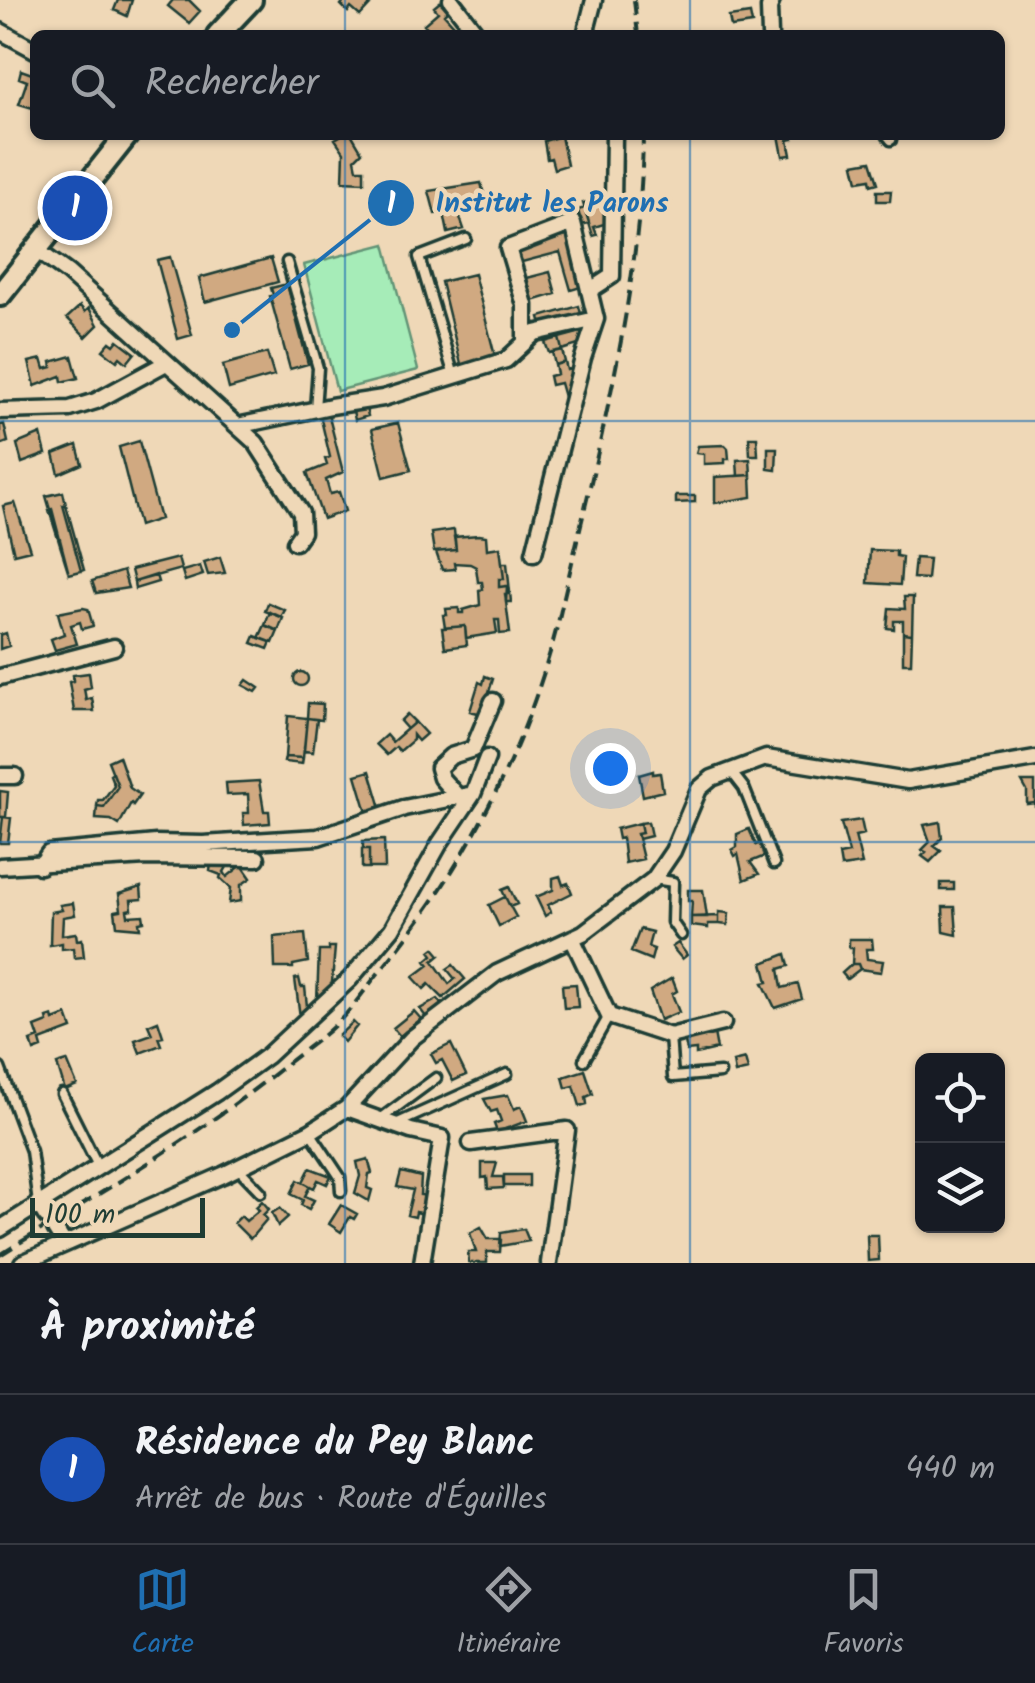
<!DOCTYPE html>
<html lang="fr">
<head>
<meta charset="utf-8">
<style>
	body { margin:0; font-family:Kalam,sans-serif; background:#242831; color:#f1f3f6 }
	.controls { position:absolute; right:30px; bottom:30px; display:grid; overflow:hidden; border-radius:15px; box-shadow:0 2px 8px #0004 }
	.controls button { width:90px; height:90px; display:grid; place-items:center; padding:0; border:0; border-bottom:2px solid #363941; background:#171b24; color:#f1f3f6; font:50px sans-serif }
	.scale { position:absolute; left:30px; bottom:25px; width:175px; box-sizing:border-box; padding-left:10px; border:5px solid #1f3d34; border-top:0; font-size:28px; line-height:35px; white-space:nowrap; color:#1f3d34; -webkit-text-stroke:8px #efd8b7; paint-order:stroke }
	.you { position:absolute; left:610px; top:768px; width:35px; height:35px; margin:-25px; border:8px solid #fff; border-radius:50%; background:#1a73e8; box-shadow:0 0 0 15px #1a73e833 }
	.badge { display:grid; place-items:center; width:65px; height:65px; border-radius:50%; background:#1f6fb2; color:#fff; font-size:32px; font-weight:700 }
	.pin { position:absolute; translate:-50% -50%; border:5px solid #fff; box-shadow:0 2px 10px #0006 }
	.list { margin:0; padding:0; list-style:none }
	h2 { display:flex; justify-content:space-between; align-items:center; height:130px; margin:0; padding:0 40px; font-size:42px }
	h2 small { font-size:32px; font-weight:400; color:#9ea1a6 }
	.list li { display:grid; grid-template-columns:65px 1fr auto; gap:30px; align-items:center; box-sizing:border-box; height:150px; padding:0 40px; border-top:2px solid #363941 }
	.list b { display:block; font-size:38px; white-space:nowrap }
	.list p { margin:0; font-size:32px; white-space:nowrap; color:#9ea1a6 }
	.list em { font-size:32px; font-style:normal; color:#9ea1a6 }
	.icon { flex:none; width:55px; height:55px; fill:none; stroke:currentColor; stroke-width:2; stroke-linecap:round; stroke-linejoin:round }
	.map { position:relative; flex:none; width:1035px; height:1263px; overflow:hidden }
	.search { position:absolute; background:#171b24; box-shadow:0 2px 8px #0004; left:30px; right:30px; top:30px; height:110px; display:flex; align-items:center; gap:25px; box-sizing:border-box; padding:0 35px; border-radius:15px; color:#9ea1a6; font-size:38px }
	.sheet { height:280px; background:#171b24 }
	nav { display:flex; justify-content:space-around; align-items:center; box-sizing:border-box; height:140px; border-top:2px solid #363941; background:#171b24; font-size:28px; color:#9ea1a6 }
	nav a { display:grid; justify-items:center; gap:5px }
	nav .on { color:#1f6fb2 }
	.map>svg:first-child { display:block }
	.green { fill:#a6ecb8; stroke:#629476; stroke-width:2.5 }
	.building { fill:#d0a981; stroke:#1f3d34; stroke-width:2.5 }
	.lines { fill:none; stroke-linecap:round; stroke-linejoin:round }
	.lane-casing { stroke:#1f3d34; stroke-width:15 }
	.street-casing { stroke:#1f3d34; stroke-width:21 }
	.secondary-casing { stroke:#1f3d34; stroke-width:28 }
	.lane { stroke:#efd8b7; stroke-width:8 }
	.street { stroke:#efd8b7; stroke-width:14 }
	.secondary { stroke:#efd8b7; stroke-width:20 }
	.rail { stroke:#1f3d34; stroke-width:4; stroke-dasharray:15 8; stroke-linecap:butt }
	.grid { fill:none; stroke:#1f6fb2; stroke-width:2.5; stroke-opacity:0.55 }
	.leader { fill:none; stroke:#1f6fb2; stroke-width:4 }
	.callout-dot { fill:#1f6fb2; stroke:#efd8b7; stroke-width:4 }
	.mark-label { font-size:30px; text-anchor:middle; font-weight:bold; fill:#fff }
	.callout-label { font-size:28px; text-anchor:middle; font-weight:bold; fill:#1f6fb2; stroke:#efd8b7; stroke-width:9; stroke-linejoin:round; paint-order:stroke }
</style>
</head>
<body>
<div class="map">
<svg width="1035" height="1263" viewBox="0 0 1035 1263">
	<rect width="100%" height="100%" fill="#efd8b7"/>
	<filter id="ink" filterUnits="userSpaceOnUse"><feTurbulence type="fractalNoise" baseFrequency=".01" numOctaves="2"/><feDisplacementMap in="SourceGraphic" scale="20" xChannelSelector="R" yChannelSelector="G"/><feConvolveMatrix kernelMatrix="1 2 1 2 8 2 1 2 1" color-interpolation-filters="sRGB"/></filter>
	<g filter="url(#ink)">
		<path class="green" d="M385,244L418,370L337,391L304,265Z"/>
		<path class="building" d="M118,0H132L127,16L114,10Z
			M173,0H189L200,11L189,23L168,6Z
			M345,0H364L370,5L360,16L351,8L348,12L341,5Z
			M440,2L448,10L444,14L463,35H434L424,24L438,12L434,7Z
			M750,14L752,24L731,27L729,17Z
			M21,70L35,75L33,108L19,104L27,81L19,78Z
			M342,135H352L362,152L355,159L357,169H364V182L343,181L344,152L335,139Z
			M779,135H793V139L788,140L791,155L783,156Z
			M561,136L567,165L554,169L551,158L547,159L544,141Z
			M871,161L878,183L871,185L870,179L858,181L854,164Z
			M481,183L487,206L463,212L462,208L457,209L464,229L448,233L444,213L435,214L429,191Z
			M877,191H891L890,201H877Z
			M605,197L609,211L604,212L607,223L594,227L597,235L593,236L583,203Z
			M585,208L589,223L582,225L578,210Z
			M570,235L584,286L571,290L560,252L522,262L518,250Z
			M170,257L192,335L178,339L157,260Z
			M271,258L278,282L205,302L199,278Z
			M550,272L556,294L533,301L527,278Z
			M474,274L496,360L462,368L441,282Z
			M287,284L308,364L290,369L270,296L273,295L271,288Z
			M80,306L85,312L89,308L98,325L86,337L67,318Z
			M579,306L582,318L543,328L540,317Z
			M585,331L588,342L562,350L559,338Z
			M559,338L562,350L549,353L545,342Z
			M118,340L135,353L127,363L120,357L117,361L103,350L110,342L114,345Z
			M562,350L565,362L555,365L552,352Z
			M267,353L274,376L229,389L223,365Z
			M72,356L78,378L62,382L61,376L35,386L29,362L42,359L45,369L52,367L51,362Z
			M565,362L567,370L571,369L575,394L564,397L560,383L551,385L549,376L557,374L555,365Z
			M366,408L368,416L355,420L353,411Z
			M327,409L343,472L326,480L330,494L339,492L345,511L323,519L307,473L327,465L325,459L330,457L319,411Z
			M398,423L411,470L384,477L372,429Z
			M4,424L8,442L0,445V425Z
			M41,434L46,454L22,463L17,444Z
			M749,437H757L758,455H750Z
			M139,441L160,519L139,526L119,447Z
			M77,445L82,464L59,474L54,454Z
			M725,445L728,448L729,459H725V463L704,464V454L696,453L698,446Z
			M768,448H777L776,470L768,469Z
			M750,459L751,475L738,476L737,460Z
			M751,475L752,497L715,503V477Z
			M63,492L66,505H63L81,571L69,574L46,496Z
			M676,496H695V502L676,503Z
			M15,503L30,550L14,554L3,506Z
			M63,505H66L84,570L81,571Z
			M52,509L69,574L49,510Z
			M454,530L456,550L434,552L431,533Z
			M479,535L486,536L487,549L500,547L504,579H499V587L507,586L508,594H505L510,633L500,634L499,620H495L497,633L466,638L465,626L445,628L443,615H447L446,609L459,608V613H463V610L480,605L479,590L483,589L482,582H478L476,567L470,564L454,563L455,569L442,570L436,552L456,550L454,537Z
			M870,550L896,551V556L902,557L900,585L868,583Z
			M220,557L225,573L208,575L204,562Z
			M178,558L181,569L134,582L131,570Z
			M915,558L929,559L927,579L913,578Z
			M502,563H507L511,602H506L507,586L499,587V579H504Z
			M200,566L203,575L185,581L182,571Z
			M123,571L128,588L96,593L92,581Z
			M156,575L158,582L135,589L134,582Z
			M904,597H913L912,634L903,633V621H894V629L887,628L889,608L905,609Z
			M268,603L285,610L281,617L265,611Z
			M83,608L88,609L93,626L82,629L80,622L71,625L77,644L55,650L51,639L64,634L58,613Z
			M270,612L283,618L278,631L265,625Z
			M265,625L278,631L273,643L259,638Z
			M465,626L467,645L445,648L442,628Z
			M6,633L9,646L0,649V635Z
			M903,633L912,634L911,663H903Z
			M255,636L271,642L268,649L252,643Z
			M294 679a7 7 0 1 1 14 0a7 7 0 1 1-14 0Z
			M89,673L91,687L84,689L85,694L86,700L92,698L94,711H74L69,682L73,681V675Z
			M485,676L493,679L482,714L470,711L479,682L483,684Z
			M247,680L259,688L256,692L243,685Z
			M308,703L323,704L322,720L307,718Z
			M407,714L415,722L407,729L400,721Z
			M288,716L307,718L303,758L285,757Z
			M307,718L317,719L313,752L304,751Z
			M415,722L426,734L418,741L413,735V740L400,751L396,747L387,755L376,744L386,735L392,742Z
			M119,756L130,788L140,795L133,805L131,803L119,825L111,820L96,819L97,806L104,807L118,786L108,761Z
			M285,757L303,758L302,764L284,762Z
			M370,771L381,808L367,812L356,775Z
			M653,771V774L660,773L663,791L643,796L639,775Z
			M113,773L118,786L104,807L97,806L98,800H103L114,785L110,775Z
			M259,781L264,811H269L270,823L244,825L243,813H249L248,794L227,795L226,783Z
			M1022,782H1035V808V803L1027,804V791Z
			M0,791L8,792L6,817H0Z
			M3,817L11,818L8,843H0Z
			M861,820L864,834L855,836L862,864L841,867L839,855L849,853L841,823Z
			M648,822L651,836L639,839L637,834L642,833L640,823Z
			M940,822L942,838L934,846L941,851L930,862L922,856L926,852L922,850L930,842L924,825Z
			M640,823L642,833L637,834L643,859L625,863L622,838L618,839L616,829Z
			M749,829L756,845L760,843L765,856L750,862L759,874L744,880L738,854L735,856L732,850L737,847V834Z
			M384,840L385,868H369V849H363V841Z
			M362,849H369V868H362Z
			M211,864L227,867L224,872L227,877L242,865L251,878L241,885V901L229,903L231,888L220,878L221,875L210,871Z
			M560,876L563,885L568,883L572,893L548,905L551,912L545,916L536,897L553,890V878Z
			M941,883H954V890H941Z
			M141,887L142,899L131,900L132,909L127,910L128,916L143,915L144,921L139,922L140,928L117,926L115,911L121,910L119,894Z
			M509,887L517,904L510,907L502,890Z
			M688,890H703L707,917H691L692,901H688Z
			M505,897L516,917L499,926L489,905Z
			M73,903L75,915L63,917L62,935L76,933L77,940L82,939L84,957L74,958L73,948L62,949V943L50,945L51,912L62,910L60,905Z
			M943,907H955L957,935L944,932Z
			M719,912L729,913L728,925L719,924Z
			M719,916V924H708V928L691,926V917Z
			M640,929L652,932L648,947L654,949L651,960L631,952Z
			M305,934L308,962L293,965V968H275L274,937Z
			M849,939H872L873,949H866L867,959L883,961L881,972L860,969L858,964H852L853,948H849Z
			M678,943L687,955L682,959L672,947Z
			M329,947H335L331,994L317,1001L319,951H329Z
			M434,948L440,955L433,961L449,984L455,979L447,969L453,965L465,979L443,998L429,984L424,989L413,977L429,965L426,961L433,955L430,951Z
			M786,954L789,966L779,969L782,988L798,984L802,999L775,1008L763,983L768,982L763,963Z
			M852,964H858L860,969L847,979L842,973Z
			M299,978L301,987H305L308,1016L300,1017L295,979Z
			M672,978L677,991L672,994L679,1012L660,1020L650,991Z
			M576,984L578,1007L564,1008L562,985Z
			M438,999L442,1004L426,1017L420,1009Z
			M414,1011L421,1019L400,1036L393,1028Z
			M67,1015L72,1029L40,1041L42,1048L34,1051L31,1041L39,1038L35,1027L48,1022L47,1018L53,1016L54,1020Z
			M158,1021L163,1036L158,1037L161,1045L140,1053L135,1040L152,1034L148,1025Z
			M353,1022L357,1026L344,1042L338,1036Z
			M714,1033L717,1049L696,1054V1050L687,1051L684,1037Z
			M451,1044L466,1075L453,1081L442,1060L436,1063L431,1054Z
			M745,1059L748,1070L735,1073L733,1062Z
			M67,1061L77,1085L65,1090L57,1064Z
			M585,1070L593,1094L586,1097L587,1104L580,1106L574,1086L566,1088L563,1077Z
			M508,1095L514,1109L521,1106L527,1121L497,1132L494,1124L501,1121L497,1110L491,1112L484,1099Z
			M368,1159L372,1173L369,1174L367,1188L372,1190L369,1201L355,1193L360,1176L357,1162Z
			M482,1163H497L493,1177H503L504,1188L488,1189L487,1177L482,1178Z
			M310,1168L331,1176L327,1184L318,1180L314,1188L303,1182Z
			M401,1172L421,1177L420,1195L429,1196L423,1214L416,1212L415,1217L407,1215L413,1190L397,1187Z
			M504,1175H529V1186H504Z
			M298,1180L310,1186L305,1196L314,1200L309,1209L301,1205L303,1200L291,1194Z
			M262,1201L269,1209L263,1215L267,1219L250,1239L234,1223L241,1216L246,1221L259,1210L256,1207Z
			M341,1205L357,1214L354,1219L350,1217L341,1232L329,1224Z
			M280,1208L288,1217L278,1226L272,1213Z
			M481,1227L488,1239H501L500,1252H487V1263H469L468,1252H476L470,1233Z
			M524,1229L529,1241L500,1246L501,1233Z
			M867,1235H878L879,1260L868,1261Z"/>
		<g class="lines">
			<defs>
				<path id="lane" d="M887,135L891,140
					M287,262L318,368L315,409
					M454,376L419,257L466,239
					M730,770L744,788L774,864
					M654,879L673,882L672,922L681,935
					M670,1036L673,1077L720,1073
					M584,1060L609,1016
					M0,1068L31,1151L38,1203
					M62,1094L98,1166
					M379,1120L436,1078
					M398,1123L507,1074
					M310,1132L340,1177L341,1191
					M237,1167L261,1192"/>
				<path id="street" d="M451,0L478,35
					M0,31L35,50
					M585,35L594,0
					M770,35L769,8L772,0
					M35,249L68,273L256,443L301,513L302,532L295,542
					M589,291L612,276L614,135
					M0,411L70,409L96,401L166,363
					M237,426L331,406L383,398L506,360L535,333L596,319L573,223L508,248L525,305V342
					M534,553L583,358L596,319
					M0,677L114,647
					M0,776H15
					M458,797L441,778L438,768L451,756L473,749L493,701
					M0,866L146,857L257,858
					M40,866L49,853L156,843L203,844L318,837L404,808L473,794
					M572,938L609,1016L670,1036L723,1023
					M347,1108L411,1131L442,1138L422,1263
					M471,1143L567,1130L549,1263
					M38,1203L46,1216
					M0,1229L217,1092L267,1056L350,979L392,929L440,843L473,794L487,758
					M55,1229L64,1243
					M22,1263L223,1175L310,1132L347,1108L412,1038L497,973L583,933L654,879L673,851L699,789L712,778L766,758L908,781L1035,759"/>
				<path id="secondary" d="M218,35L251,0
					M0,295L127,135"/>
			</defs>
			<use href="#lane" class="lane-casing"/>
			<use href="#street" class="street-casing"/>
			<use href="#secondary" class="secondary-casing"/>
			<use href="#lane" class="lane"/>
			<use href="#street" class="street"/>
			<use href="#secondary" class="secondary"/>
			<path class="rail" d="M634,0L638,35
				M0,1255C98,1194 194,1139 284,1066C301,1052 321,1039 337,1023C353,1008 366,988 380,971C465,868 525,752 558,623C594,463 641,300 643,135"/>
		</g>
	</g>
	<path class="grid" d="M345,0V35M690,0V35M345,135V1263M690,135V1263M0,421H1035M0,842H1035"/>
	<path class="leader" d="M232 330L391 203"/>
	<g class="callout-dot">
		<circle cx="232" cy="330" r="10"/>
		<circle cx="391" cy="203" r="25"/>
	</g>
	<g class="mark-label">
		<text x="391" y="213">1</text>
	</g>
	<g class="callout-label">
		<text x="552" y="212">Institut les Parons</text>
	</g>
</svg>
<div class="controls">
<button><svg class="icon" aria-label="locate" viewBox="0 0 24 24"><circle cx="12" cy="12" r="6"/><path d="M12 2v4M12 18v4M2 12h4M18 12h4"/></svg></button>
<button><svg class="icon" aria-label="layers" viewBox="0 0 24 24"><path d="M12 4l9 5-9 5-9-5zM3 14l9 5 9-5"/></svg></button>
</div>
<div class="scale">100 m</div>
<div class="you"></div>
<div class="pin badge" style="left:75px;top:208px;background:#1a4fb4">1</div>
<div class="search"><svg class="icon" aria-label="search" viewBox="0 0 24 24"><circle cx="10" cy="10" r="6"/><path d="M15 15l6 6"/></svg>Rechercher</div>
</div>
<section class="sheet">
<h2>À proximité<small></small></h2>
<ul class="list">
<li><span class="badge" style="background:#1a4fb4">1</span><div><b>Résidence du Pey Blanc</b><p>Arrêt de bus · Route d'Éguilles</p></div><em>440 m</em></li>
</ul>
</section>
<nav>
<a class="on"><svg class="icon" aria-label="map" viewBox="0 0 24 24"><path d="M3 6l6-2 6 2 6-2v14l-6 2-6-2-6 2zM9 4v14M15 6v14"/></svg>Carte</a>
<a><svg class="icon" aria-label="directions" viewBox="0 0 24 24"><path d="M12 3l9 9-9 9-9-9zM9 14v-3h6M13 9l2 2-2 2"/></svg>Itinéraire</a>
<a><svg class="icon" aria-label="saved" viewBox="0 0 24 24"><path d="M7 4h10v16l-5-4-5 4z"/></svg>Favoris</a>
</nav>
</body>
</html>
